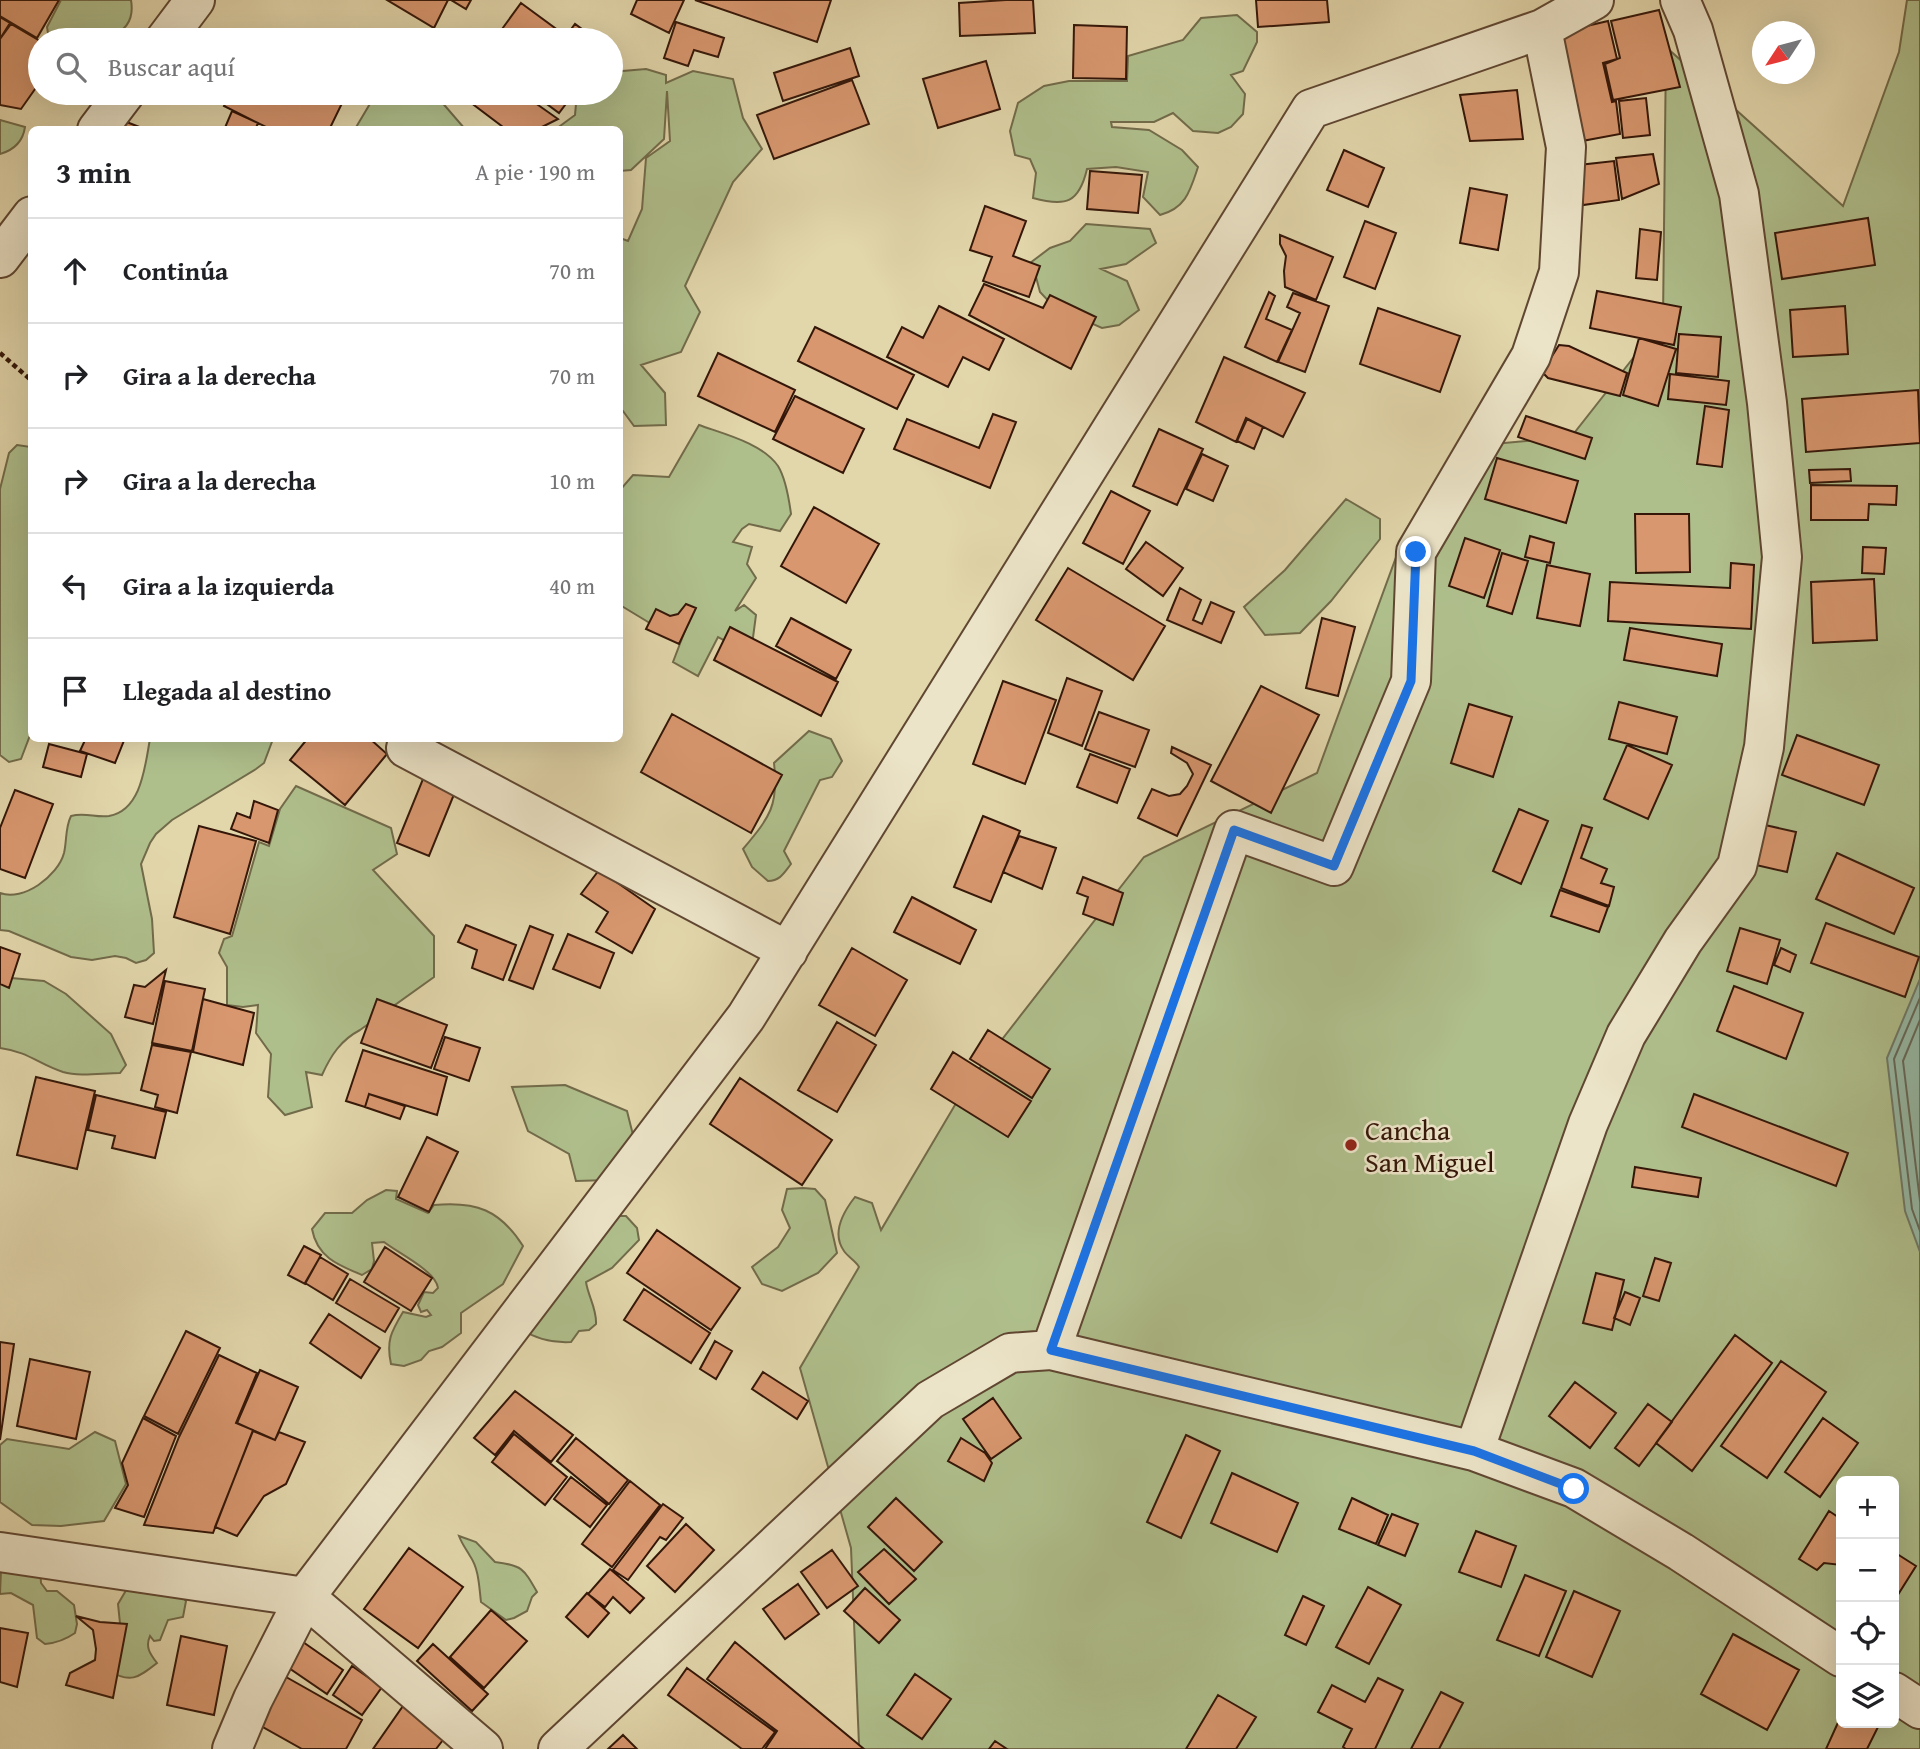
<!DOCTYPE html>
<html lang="es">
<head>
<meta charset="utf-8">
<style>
	body { margin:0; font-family:"Gentium Book Plus",serif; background:#f2f2f2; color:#202124 }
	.controls { position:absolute; right:21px; bottom:21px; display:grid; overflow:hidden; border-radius:10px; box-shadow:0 7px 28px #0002 }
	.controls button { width:63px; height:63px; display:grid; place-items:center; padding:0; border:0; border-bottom:2px solid #e0e0e0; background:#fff; color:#202124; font:35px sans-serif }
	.compass { position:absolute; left:1752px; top:21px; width:63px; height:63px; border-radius:50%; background:#fff; box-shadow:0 7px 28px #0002; rotate:234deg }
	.stop { position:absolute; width:21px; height:21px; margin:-16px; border:5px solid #1a73e8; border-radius:50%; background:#fff }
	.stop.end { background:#1a73e8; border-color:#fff; box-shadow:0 2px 7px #0008 }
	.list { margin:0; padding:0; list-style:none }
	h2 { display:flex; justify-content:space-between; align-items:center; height:91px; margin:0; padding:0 28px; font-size:30px }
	h2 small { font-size:23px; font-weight:400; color:#757577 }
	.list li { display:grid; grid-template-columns:46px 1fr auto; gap:21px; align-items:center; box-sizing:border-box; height:105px; padding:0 28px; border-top:2px solid #e0e0e0 }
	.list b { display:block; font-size:26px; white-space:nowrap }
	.list em { font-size:23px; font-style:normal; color:#757577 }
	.icon { flex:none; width:38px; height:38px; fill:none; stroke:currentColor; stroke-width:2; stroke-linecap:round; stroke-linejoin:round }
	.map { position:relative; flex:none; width:1920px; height:1749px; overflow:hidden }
	.search { position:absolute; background:#fff; box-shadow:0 7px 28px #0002; left:28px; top:28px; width:595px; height:77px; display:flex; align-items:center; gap:18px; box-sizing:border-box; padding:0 24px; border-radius:38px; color:#757577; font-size:26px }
	.panel { position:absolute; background:#fff; box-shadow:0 7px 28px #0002; left:28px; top:126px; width:595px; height:616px; border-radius:10px }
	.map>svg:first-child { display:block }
	.green { fill:#afbf8c; stroke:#726b4a; stroke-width:2; fill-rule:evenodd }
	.water { fill:#95b9a6; stroke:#6f7867; stroke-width:2 }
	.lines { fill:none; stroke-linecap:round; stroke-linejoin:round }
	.shore { stroke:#656858; stroke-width:2 }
	.building { fill:#d8976f; stroke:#351709; stroke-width:2 }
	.minor-casing { stroke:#604732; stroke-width:42 }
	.path { stroke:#351709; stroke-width:4.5; stroke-dasharray:5 3.5; stroke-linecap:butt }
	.minor { stroke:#ece4c8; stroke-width:38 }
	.route { stroke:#1a73e8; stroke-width:9 }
	.poi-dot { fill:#8f2418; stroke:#ece4c8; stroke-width:2.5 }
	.labels { text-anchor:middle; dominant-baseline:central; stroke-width:5; stroke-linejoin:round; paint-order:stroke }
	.poi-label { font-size:28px; fill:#351709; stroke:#ece4c8; text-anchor:start }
</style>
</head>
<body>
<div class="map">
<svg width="1920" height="1749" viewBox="0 0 1920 1749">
	<rect width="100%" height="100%" fill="#e2d6ab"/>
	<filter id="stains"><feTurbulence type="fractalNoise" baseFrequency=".00286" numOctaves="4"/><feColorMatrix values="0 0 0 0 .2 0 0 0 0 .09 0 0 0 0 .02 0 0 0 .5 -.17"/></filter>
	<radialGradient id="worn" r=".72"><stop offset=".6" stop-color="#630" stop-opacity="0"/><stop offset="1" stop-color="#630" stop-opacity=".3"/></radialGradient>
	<path class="green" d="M61,0H131C139,47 80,40 49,40L47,27Z
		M1907,0H1920V1749H855L859,1745L851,1548L800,1368L859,1267C856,1261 848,1257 844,1251C831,1233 844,1211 855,1197L872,1203L881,1230L968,1083L1144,857L1317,773L1406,530L1461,447L1571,437L1663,320L1666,47L1843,206L1899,52ZM1841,1481H1894V1723H1841Z
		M1237,15L1257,32V42L1243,71L1231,75L1245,94L1243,114L1231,127L1218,133L1193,131L1173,113L1154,122H1111L1112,127L1149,130L1182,150L1198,167C1190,191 1186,208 1160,215L1143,197L1148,172L1116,167L1087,169C1079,203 1066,207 1033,198L1036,173L1030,159L1015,155L1010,131L1018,103L1044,86L1069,81H1127L1128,56L1183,40L1201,18Z
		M646,69L666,75V83L693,71L733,79L743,118L762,149L733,182L685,286L700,312L681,352L641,365L665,393L666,425L634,426L620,407V238L628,241L642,209L646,158L670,141L667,91L664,139L631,170L620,171V130L556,129L575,115L577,93H611V72Z
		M358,93H434L465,129H355L371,102Z
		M0,120L25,127C23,141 14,150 0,154Z
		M1086,224L1150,229L1156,243L1126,264L1101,269L1127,281L1139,310L1119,325L1102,328L1054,307L1040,292L1036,277L1030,274L1026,266L1050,248L1070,241Z
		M699,425C724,434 762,443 778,466C786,479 789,499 791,514L780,531L749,524L742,529L733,542L752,547L747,564L756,578L735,611L744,605L756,615L752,645L743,650L718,637L698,676L673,662L689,620L658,628L620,605V490L633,475L669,477Z
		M17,445L31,447L32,730L21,759L9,762L0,755V489L9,453Z
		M1346,499L1380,519V539L1331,601L1300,633L1265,635L1244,607L1285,570Z
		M809,731L831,739L842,761L832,777L820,780L784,851L791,864C784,873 780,881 768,881L752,867L743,849C770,817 779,805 774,763Z
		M150,739H273L264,763L256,769L172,820L156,834L150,843L141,864L152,919L154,953L146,960L136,963L126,958L115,956L92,960L71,957L9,931L0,930V893C23,902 58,876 64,853C67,840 65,828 71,816C85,812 96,818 109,816C142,810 145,765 150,739Z
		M296,786L391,828L397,854L373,870L434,936V977L360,1030C341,1040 331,1055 322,1075L306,1072L312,1107L285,1115L268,1097L271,1054L256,1033L258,1005L243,1007L227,1005V967L219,953L224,939L232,936L259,842L269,846L280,809Z
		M0,977L44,981L66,994L111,1034L126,1065L120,1073C102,1073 80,1077 63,1072C38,1064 29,1052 0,1048Z
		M565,1085L627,1111L636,1147L609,1180L576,1181L569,1154L528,1131L512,1087Z
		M803,1188L815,1189L825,1200L837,1253L818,1273L782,1291L762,1284L752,1267L778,1247L790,1228L782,1210L787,1189Z
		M386,1190L397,1191L396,1199L428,1213L434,1205C476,1201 500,1210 523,1246L503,1284L461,1313V1333L442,1347L429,1351L421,1360L404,1366L391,1364C386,1341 391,1332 403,1312L426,1317L431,1315L427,1310L421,1312L418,1305L424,1292L433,1293L438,1288C436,1271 398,1253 384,1242L372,1243L374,1261L372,1269L362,1275C338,1265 317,1257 312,1229L325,1213H352L367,1200Z
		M615,1216H626L637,1228L639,1240L612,1268L586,1282C588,1296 597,1309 596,1324L589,1330L579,1331L571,1342C553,1343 536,1339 521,1329Z
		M95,1432L115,1441L126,1484L104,1521L61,1526L32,1525L0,1502V1445L7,1439L69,1449Z
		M459,1536L476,1542L495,1562C522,1565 524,1569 537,1592L532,1597L527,1611L514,1618L506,1620L481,1602C479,1586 479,1569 470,1556C466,1549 462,1544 459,1536Z
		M40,1568L41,1583L47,1591H57L74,1605L77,1624L75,1633C65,1640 57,1643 45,1644L37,1638L33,1605L11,1593L0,1594L1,1570Z
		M171,1584L186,1601L183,1617L168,1620L160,1640L154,1641L150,1636C145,1647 150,1654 157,1663C138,1678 130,1684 108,1670L121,1633L118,1604L128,1587Z"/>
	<path class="water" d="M1920,979V1252L1905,1211L1887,1058Z"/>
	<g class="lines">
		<path class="shore" d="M1920,998L1894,1059L1912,1209L1920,1231
			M1920,1020L1903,1061L1920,1201"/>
	</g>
	<path class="building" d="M0,0H59L37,38L0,16Z
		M387,0H448L434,28Z
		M451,0H471L466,9Z
		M637,0H684L669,33L631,14Z
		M695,0H831L817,42Z
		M1006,0H1033L1035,33L960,36L959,3Z
		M1256,0H1327L1329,22L1258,27Z
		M521,3L566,36L575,24L597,40H494Z
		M1659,10L1680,87L1613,100L1605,64L1620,58L1611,21Z
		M0,17L10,23L0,39Z
		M1608,21L1617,59L1603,63L1612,102L1616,101L1620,134L1582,141L1561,32Z
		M676,22L724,38L718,57L694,50L688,66L664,58Z
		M11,24L40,41V82L21,109L0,105V39Z
		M1074,25L1127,27L1126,79L1073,78Z
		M850,48L859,76L783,101L774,73Z
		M986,61L1000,109L938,128L923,79Z
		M852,80L869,124L774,159L757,115Z
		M1517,90L1523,139L1470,141L1460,95Z
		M230,93H292L307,100L311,93H347L329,130H272L224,106Z
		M458,93H521L558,119L536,130H507Z
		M532,93H574L559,113Z
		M1646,98L1650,135L1623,138L1619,101Z
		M232,111L258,123L255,130H224Z
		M124,121L147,130H121Z
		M1344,150L1384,168L1368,207L1327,190Z
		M1653,154L1659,184L1622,199L1616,158Z
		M1614,161L1619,200L1583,205L1579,165Z
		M1090,171L1142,175L1138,213L1087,209Z
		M1470,188L1507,195L1498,250L1460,243Z
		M985,206L1026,221L1013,256L1040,266L1029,297L983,281L992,257L970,250Z
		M1868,218L1875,265L1782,279L1775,233Z
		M1365,221L1396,233L1375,289L1344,277Z
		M1640,229L1661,232L1657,280L1636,278Z
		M1280,235L1333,257L1316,300L1285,287L1284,271L1286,256L1280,244Z
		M984,284L1043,308L1050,295L1096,317L1071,369L969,315Z
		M1597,291L1681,307L1674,345L1590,328Z
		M1269,292L1275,296L1266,319L1292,330L1277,362L1245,347Z
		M1293,293L1329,306L1305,372L1278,362L1300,313L1287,307Z
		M939,306L1004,339L989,370L963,357L948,387L887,357L902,327L923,338Z
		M1845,306L1848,354L1793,357L1790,310Z
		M1378,308L1460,336L1440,392L1360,364Z
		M815,327L914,375L897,409L798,361Z
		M1679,334L1721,337L1718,377L1676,373Z
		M1639,338L1676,349L1658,406L1623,395Z
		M1559,345L1569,346L1627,373L1620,396L1548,378L1542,372Z
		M718,353L795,390L775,432L698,396Z
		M1224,357L1305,393L1283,437L1246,418L1236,442L1196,422Z
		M1670,374L1729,381L1726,405L1668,399Z
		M1918,390L1920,443L1806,452L1802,399Z
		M795,396L864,429L843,473L773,439Z
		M1705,406L1729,410L1722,467L1697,464Z
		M993,414L1016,422L990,488L894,449L907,419L979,448Z
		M1526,416L1592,438L1585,459L1518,437Z
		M1247,419L1263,427L1254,449L1237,441Z
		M1159,429L1203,449L1177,505L1133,486Z
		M1202,454L1228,466L1213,501L1186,489Z
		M1497,458L1578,481L1566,523L1485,499Z
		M1850,469L1851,481L1810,483L1809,470Z
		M1811,485L1897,486L1896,505L1869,504L1868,520H1811Z
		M1111,491L1150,511L1123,564L1083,543Z
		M814,507L879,544L846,603L781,566Z
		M1635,514H1689L1690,572L1636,573Z
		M1530,536L1554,543L1550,563L1525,557Z
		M1465,538L1500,550L1484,598L1449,586Z
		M1146,542L1183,568L1163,596L1126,569Z
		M1863,547L1886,548L1884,574L1862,573Z
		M1502,553L1528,561L1512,614L1487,606Z
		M1731,563L1754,565L1751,629L1608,621L1610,582L1730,588Z
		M1547,565L1590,574L1580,626L1537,618Z
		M1068,568L1165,626L1133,680L1036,620Z
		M1874,579L1877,640L1813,643L1811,582Z
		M1180,588L1201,600L1193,620L1202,624L1211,602L1234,612L1221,643L1167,620Z
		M686,604L696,608L679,644L646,629L656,609L670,616L678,614Z
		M791,618L851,650L836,679L776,646Z
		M1322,618L1355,627L1338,696L1306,688Z
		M730,627L838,682L821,716L714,660Z
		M1630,628L1722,644L1717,676L1624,660Z
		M1067,678L1102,691L1082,746L1048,733Z
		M1003,681L1056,700L1025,784L973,764Z
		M1261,686L1319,715L1271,813L1211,781Z
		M1619,702L1677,717L1667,754L1609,739Z
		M1469,704L1512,717L1493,777L1451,763Z
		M1099,712L1149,730L1135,767L1085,749Z
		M672,714L782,775L751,833L641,772Z
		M1797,735L1879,765L1864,805L1782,775Z
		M86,738H125L115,763L80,751Z
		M308,738H369L387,754L345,805L290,760Z
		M49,744L87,754L81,777L43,767Z
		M1627,745L1672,765L1648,819L1604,799Z
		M1172,747L1211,765L1177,836L1138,818L1152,789L1169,796L1180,794L1187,786L1193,774L1187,763L1171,753Z
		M1090,754L1130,769L1117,803L1077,787Z
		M425,774L457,787L429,856L397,843Z
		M15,790L53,804L25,878L0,869V828Z
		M254,801L278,810L269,843L231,829L237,813L250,818Z
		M1519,809L1548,821L1521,884L1493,871Z
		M983,816L1020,831L991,902L954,887Z
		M1582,825L1592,828L1581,858L1607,869L1601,883L1614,887L1609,906L1561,888Z
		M1765,825L1796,832L1787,872L1756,865Z
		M199,826L256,841L230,934L174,917Z
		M1019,836L1056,848L1042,889L1003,872Z
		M1837,853L1914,888L1894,934L1816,899Z
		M599,870L655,909L632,953L596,932L608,912L581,894Z
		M1083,877L1123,893L1113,925L1083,914L1088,897L1077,893Z
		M1560,890L1608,907L1599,932L1551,916Z
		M912,897L976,930L960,964L894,932Z
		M1826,923L1919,957L1905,997L1811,963Z
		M466,925L516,945L503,980L472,968L477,950L458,942Z
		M530,926L553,935L533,989L509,980Z
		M1740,928L1780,940L1767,984L1727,971Z
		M568,934L614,953L600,988L553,969Z
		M0,947L20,954L9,988L0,984Z
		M852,948L907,980L875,1036L819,1005Z
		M1781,948L1796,955L1790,972L1774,965Z
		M166,970L153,1024L125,1017L134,985L145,987Z
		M165,981L205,989L192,1051L152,1043Z
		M1734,986L1803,1013L1786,1059L1717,1031Z
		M203,999L254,1013L243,1065L193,1052Z
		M377,999L447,1025L431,1068L361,1043Z
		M837,1022L876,1045L837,1112L798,1090Z
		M988,1030L1050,1069L1032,1098L970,1059Z
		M445,1037L480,1048L469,1081L434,1069Z
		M152,1045L191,1052L177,1113L155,1107L158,1095L141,1090Z
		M363,1050L447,1077L437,1115L369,1094L365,1107L346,1101Z
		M953,1052L1031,1101L1008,1137L931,1089Z
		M36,1077L95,1091L77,1169L17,1155Z
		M740,1078L832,1140L802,1185L710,1124Z
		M369,1094L405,1106L400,1119L365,1107Z
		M1694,1094L1848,1153L1836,1186L1682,1127Z
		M96,1095L166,1112L155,1158L112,1148L115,1136L88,1130Z
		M427,1137L458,1152L429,1212L398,1197Z
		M1635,1167L1701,1178L1698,1197L1632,1187Z
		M657,1230L740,1288L711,1330L627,1273Z
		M304,1246L321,1255L305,1284L288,1275Z
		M385,1247L432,1278L411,1311L364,1282Z
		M320,1257L348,1274L333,1300L305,1283Z
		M1655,1258L1671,1263L1659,1301L1643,1296Z
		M1596,1273L1624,1280L1612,1330L1583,1323Z
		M350,1279L399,1308L385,1332L336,1303Z
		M644,1289L710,1333L691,1363L624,1320Z
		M1625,1292L1640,1298L1630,1325L1614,1318Z
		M329,1314L380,1348L361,1378L310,1343Z
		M186,1331L220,1348L178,1434L144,1416Z
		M1735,1335L1772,1363L1692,1471L1656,1443Z
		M715,1341L732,1351L716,1379L700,1369Z
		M0,1342L14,1344L0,1440Z
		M219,1355L257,1373L236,1423L253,1430L213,1533L144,1525L179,1437Z
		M30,1359L90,1372L76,1439L17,1426Z
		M1781,1361L1826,1392L1767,1478L1721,1446Z
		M260,1370L298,1387L275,1440L237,1423Z
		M763,1372L808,1401L797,1419L752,1389Z
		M1575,1382L1616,1413L1590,1448L1549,1416Z
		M515,1391L573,1435L551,1462L514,1431L495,1455L474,1438Z
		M993,1398L1021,1438L991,1459L963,1419Z
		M1648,1404L1672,1422L1639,1466L1615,1448Z
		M143,1418L176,1436L144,1517L115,1508L128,1485L122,1463Z
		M1823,1418L1858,1443L1820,1497L1785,1472Z
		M253,1431L275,1440L279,1432L305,1442L286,1484L264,1496L237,1536L215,1527Z
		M514,1434L567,1477L545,1505L492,1462Z
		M1186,1435L1220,1451L1181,1538L1147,1522Z
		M576,1438L628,1480L609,1504L557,1461Z
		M961,1438L985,1453L992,1463L984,1481L948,1461Z
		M1232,1473L1298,1503L1277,1552L1211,1523Z
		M571,1477L607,1505L590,1527L554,1499Z
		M630,1481L660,1505L612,1567L582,1544Z
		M896,1498L942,1542L914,1571L868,1527Z
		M1352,1498L1388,1515L1376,1544L1339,1529Z
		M663,1504L683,1518L666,1540L660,1537L628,1580L613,1570Z
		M1829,1511L1841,1519V1565L1824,1563L1817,1570L1799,1559Z
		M1392,1514L1418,1524L1405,1556L1378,1545Z
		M686,1524L714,1550L675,1592L647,1566Z
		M1476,1531L1516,1546L1501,1587L1459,1572Z
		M409,1548L463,1587L418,1648L364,1609Z
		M884,1549L916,1579L889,1604L858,1572Z
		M832,1550L858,1586L827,1608L801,1572Z
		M1894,1552L1916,1566L1894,1601Z
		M610,1569L644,1598L630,1613L613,1597L605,1607L588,1594Z
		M1525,1575L1566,1591L1539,1656L1497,1640Z
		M798,1584L819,1614L785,1639L763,1609Z
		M1368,1587L1401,1605L1369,1664L1336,1647Z
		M865,1588L900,1620L879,1643L844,1611Z
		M1574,1591L1620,1611L1592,1677L1546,1657Z
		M587,1593L609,1613L588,1637L566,1617Z
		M1303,1596L1324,1606L1306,1645L1285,1635Z
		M491,1610L527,1641L484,1688L450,1657Z
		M76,1616L100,1622L127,1624L113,1698L66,1685L70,1673L95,1660L96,1649L93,1630Z
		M0,1628L28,1633L17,1687L0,1682Z
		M1733,1634L1799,1670L1767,1730L1701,1694Z
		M181,1636L227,1646L214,1715L167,1705Z
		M303,1642L343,1670L327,1694L286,1666Z
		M735,1642L864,1749H765L777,1731L707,1679Z
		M433,1644L488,1694L472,1711L417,1661Z
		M352,1666L382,1687L362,1715L333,1695Z
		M687,1668L775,1732L762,1749H742L668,1695Z
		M279,1673L362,1720L346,1749H302L252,1721Z
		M915,1674L951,1699L922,1739L887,1715Z
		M1378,1678L1403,1690L1375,1749H1346L1343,1747L1352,1729L1318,1712L1332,1685L1365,1702Z
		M1441,1692L1463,1703L1439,1749H1411Z
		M1218,1695L1256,1717L1236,1749H1186Z
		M403,1706L446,1736L436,1749H373Z
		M1841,1716V1723H1880L1867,1749H1826Z
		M623,1735L637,1749H608Z
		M995,1741L1007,1749H989Z"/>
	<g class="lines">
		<defs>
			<path id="minor" d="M165,40L195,0
				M97,130L125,93
				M0,258L32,216
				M406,748L788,951
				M1051,1350L1234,830L1334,866L1411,681L1416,552L1531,356L1559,272L1566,147L1542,29
				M1474,1451L1588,1124L1626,1035L1683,941L1737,866L1764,747L1782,557L1767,403L1739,194L1693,30L1680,0
				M0,1552L305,1597L483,1749
				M1894,1692L1920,1709
				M232,1749L253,1699L305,1597L746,1017L1311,109L1542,29L1594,0
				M558,1749L930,1400L1010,1353L1051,1350L1474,1451L1574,1488L1681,1552L1841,1657"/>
		</defs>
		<use href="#minor" class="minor-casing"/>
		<path class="path" d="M0,353L32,381"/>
		<use href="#minor" class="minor"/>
	</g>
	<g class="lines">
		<path class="route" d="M1416,552L1411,681L1334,866L1234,830L1051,1350L1474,1451L1574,1489"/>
	</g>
	<circle class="poi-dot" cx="1351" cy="1145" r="7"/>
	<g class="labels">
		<g class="poi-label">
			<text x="1365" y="1129">Cancha<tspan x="1365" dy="32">San Miguel</tspan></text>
		</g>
	</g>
	<rect width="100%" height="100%" filter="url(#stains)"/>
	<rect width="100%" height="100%" fill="url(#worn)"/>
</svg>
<div class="controls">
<button>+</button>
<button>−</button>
<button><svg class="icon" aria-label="locate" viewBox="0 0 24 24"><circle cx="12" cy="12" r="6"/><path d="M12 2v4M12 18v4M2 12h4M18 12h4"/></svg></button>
<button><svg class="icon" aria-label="layers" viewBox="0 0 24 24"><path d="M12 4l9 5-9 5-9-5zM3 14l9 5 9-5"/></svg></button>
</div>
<svg class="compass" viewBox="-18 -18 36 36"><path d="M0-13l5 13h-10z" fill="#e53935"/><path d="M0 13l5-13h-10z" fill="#757577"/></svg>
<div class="stop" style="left:1574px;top:1489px"></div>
<div class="stop end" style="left:1416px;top:552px"></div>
<div class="search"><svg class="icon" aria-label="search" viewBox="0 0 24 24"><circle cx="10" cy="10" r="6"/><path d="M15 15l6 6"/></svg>Buscar aquí</div>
<section class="panel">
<h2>3 min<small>A pie · 190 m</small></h2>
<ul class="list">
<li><svg class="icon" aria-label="ahead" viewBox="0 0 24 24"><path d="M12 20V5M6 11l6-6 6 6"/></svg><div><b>Continúa</b></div><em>70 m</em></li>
<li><svg class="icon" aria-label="right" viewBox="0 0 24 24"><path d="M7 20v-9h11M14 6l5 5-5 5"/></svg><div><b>Gira a la derecha</b></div><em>70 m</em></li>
<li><svg class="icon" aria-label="right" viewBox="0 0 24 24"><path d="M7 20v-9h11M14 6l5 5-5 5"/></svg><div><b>Gira a la derecha</b></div><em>10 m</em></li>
<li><svg class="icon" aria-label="left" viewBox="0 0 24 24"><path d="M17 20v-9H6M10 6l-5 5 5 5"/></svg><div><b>Gira a la izquierda</b></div><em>40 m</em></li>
<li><svg class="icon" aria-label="arrive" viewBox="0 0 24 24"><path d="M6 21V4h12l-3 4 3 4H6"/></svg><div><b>Llegada al destino</b></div></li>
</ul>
</section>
</div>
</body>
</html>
